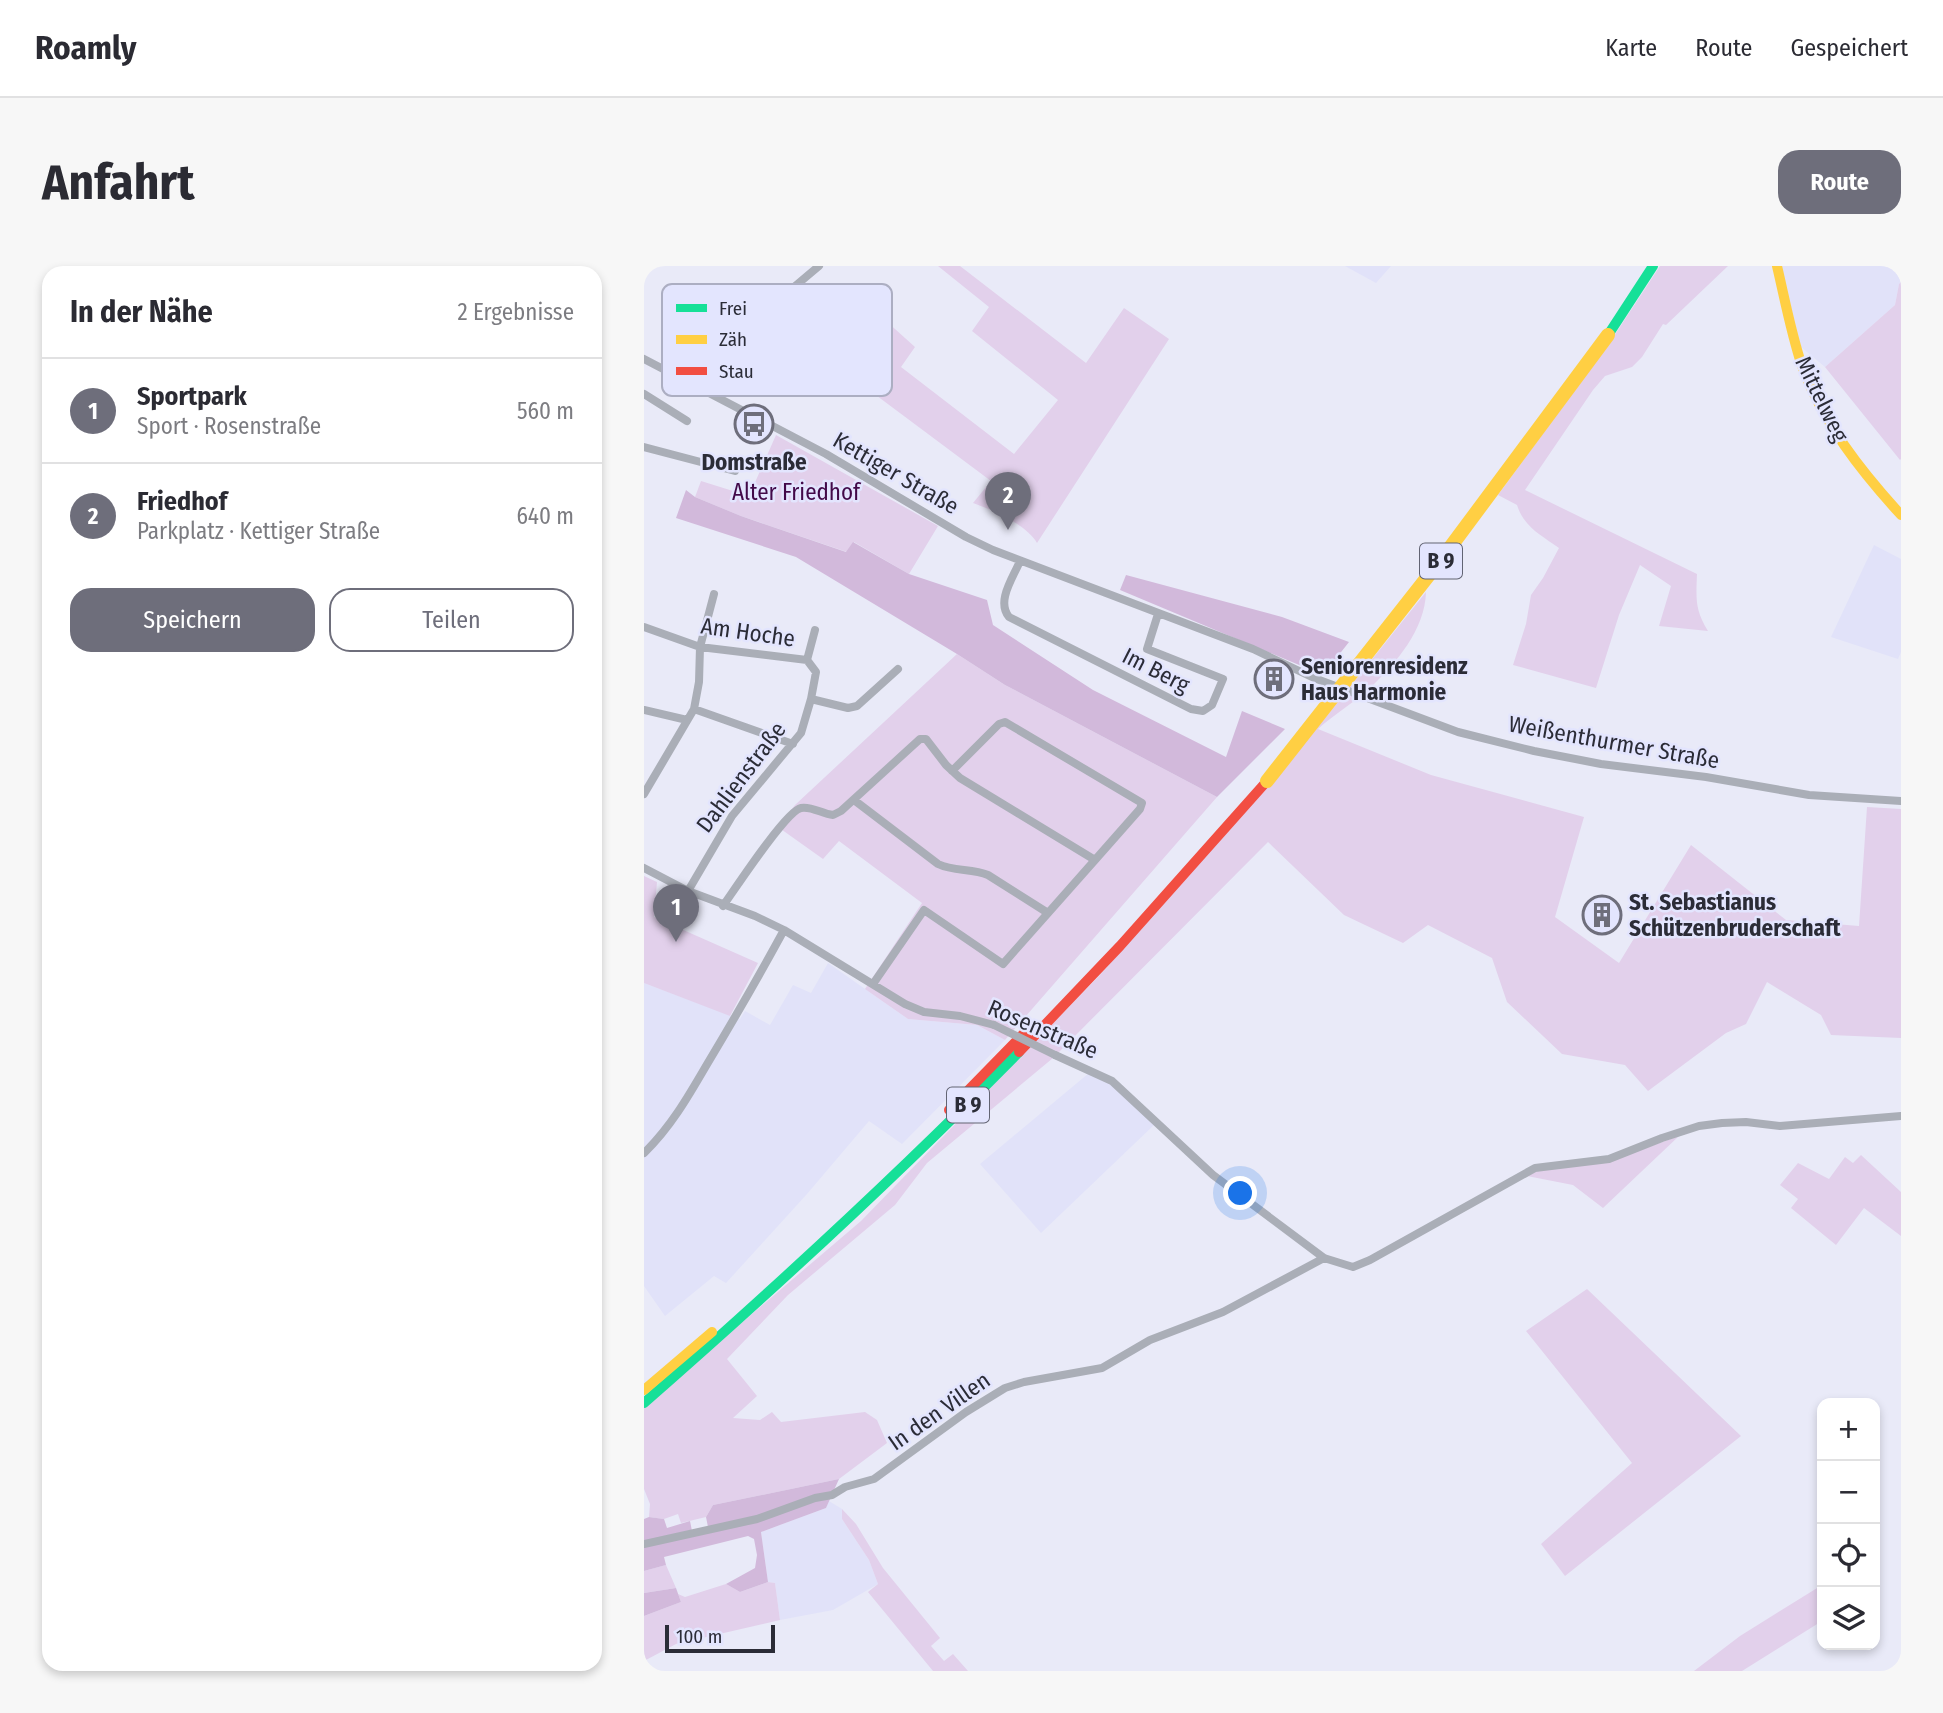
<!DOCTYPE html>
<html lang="de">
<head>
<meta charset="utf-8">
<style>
	body { margin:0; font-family:"Fira Sans Condensed",sans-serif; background:#f7f7f7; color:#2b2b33 }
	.controls { position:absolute; right:21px; bottom:21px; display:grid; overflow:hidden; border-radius:14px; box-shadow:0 4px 10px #0003 }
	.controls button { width:63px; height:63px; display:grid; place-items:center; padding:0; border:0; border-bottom:2px solid #e1e1e2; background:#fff; color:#2b2b33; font:35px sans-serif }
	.scale { position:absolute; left:21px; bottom:18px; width:110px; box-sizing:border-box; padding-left:7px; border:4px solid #2b2c37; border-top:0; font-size:19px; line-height:24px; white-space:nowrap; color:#2b2c37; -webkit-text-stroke:5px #e3e5fe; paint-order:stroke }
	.you { position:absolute; left:597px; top:928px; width:24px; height:24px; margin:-18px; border:5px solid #fff; border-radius:50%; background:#1a73e8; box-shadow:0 0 0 10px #1a73e833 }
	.badge { display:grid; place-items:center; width:46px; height:46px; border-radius:50%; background:#6e6e7b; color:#fff; font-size:23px; font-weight:700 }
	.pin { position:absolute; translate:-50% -58px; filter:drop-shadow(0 2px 4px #0008) }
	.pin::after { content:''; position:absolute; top:37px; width:24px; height:21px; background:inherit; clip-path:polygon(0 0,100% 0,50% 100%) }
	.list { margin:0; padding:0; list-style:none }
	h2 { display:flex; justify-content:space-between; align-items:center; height:91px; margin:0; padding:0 28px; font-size:30px }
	h2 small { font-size:23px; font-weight:400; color:#7c7c81 }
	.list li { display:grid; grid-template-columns:46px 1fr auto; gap:21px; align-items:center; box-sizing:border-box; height:105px; padding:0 28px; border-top:2px solid #e1e1e2 }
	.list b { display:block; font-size:26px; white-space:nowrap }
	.list p { margin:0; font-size:23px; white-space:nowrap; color:#7c7c81 }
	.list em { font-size:23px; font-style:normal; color:#7c7c81 }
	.actions { display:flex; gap:14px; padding:21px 28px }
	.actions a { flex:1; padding:16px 0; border:2px solid #6e6e7b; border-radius:21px; text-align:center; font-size:24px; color:#6e6e7b }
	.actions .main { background:#6e6e7b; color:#fff }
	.icon { flex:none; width:38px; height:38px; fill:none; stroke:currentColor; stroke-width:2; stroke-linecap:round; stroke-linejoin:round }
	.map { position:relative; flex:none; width:1257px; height:1405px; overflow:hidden; border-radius:21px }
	header { display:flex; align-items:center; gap:42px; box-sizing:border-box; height:98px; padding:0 35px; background:#fff; border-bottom:2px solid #e1e1e2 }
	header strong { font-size:33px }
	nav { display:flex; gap:38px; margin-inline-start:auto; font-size:24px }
	.intro { display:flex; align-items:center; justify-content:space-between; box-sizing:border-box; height:168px; padding:0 42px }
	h1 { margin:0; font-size:49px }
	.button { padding:18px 32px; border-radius:21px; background:#6e6e7b; color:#fff; font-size:24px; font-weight:700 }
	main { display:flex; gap:42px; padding:0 42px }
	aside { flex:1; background:#fff; border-radius:21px; box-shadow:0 4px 10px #0003 }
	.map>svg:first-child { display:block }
	.built { fill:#e1e2f9 }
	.green { fill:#e2d0eb }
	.forest { fill:#d2b9db }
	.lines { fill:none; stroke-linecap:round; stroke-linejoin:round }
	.street { stroke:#aaaeb7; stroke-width:8 }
	.fast { stroke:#16e098; stroke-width:10 }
	.slow { stroke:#ffcf43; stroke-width:10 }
	.jam { stroke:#f24e42; stroke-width:10 }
	.street-bridge { stroke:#aaaeb7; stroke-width:8 }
	.slow-bridge { stroke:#ffcf43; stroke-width:14 }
	.labels { text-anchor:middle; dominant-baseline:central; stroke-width:5; stroke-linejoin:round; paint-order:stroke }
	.shield { fill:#e3e5fe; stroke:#626473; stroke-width:2 }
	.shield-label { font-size:21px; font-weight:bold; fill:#2b2c37 }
	.street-label { font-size:23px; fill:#2b2c37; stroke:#e3e5fe }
	.poi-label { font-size:23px; font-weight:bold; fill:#2b2c37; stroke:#e3e5fe; text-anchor:start }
	.park-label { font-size:23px; fill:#420949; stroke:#e3e5fe }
	.key { fill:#e3e5fe; stroke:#acaec2; stroke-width:2 }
	.key-label { font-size:19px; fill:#2b2c37 }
</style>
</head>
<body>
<header>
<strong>Roamly</strong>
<nav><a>Karte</a><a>Route</a><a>Gespeichert</a></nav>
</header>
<div class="intro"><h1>Anfahrt</h1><a class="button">Route</a></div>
<main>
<aside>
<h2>In der Nähe<small>2 Ergebnisse</small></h2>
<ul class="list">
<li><span class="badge">1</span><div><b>Sportpark</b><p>Sport · Rosenstraße</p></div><em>560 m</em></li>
<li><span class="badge">2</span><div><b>Friedhof</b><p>Parkplatz · Kettiger Straße</p></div><em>640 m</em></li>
</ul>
<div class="actions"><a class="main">Speichern</a><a>Teilen</a></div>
</aside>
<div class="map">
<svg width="1257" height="1405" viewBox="0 0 1257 1405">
	<rect width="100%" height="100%" fill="#e9eaf8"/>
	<path class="built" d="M701,0H747L732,17Z
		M1137,0H1257V16L1255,18L1251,39L1181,101L1157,81Z
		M1230,279L1257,293V386L1254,393L1187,371Z
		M184,697L264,753L333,759L361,774L258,878L225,855L163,928L82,1017L70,1010L21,1050L0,1020V717L96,753L101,745L126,759L149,719L167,727Z
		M445,807L467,818L510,859L397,967L336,898Z
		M185,1235L198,1243V1253L225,1294L234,1318L189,1344L136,1354L131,1317L124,1316L117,1266L182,1242Z"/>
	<path class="green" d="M294,0H316L442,97L480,42L525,73L393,277C383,259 349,244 329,237L347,215L209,112L241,54L271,81L257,101L370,188L414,134L328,65L345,41Z
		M1016,0H1084L1022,59L1019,58L998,91L988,101L961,110L949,124L881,224L1053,308C1052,333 1051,344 1064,365L1015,360L1027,320L996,299L975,349L952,422L869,399L882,358L887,329L899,312L915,282C897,269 880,261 873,239L854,229L968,73Z
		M1257,16V193L1256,194L1181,101L1251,39L1255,18Z
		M132,169L294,260L265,308L210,276L203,286L97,250L51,231L57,215L105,230Z
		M782,326C781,364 752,397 726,422C710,437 690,448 674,463L787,509L940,551L911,651L975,697L1047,579L1142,654L1215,660L1223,541L1257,543V772L1187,769L1177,749L1123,716L1102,758L1082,767L1004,825L981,799L918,788L863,736L848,692L784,659L759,677L700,649L624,576L409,792L283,897L251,939L144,1029L83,1093L113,1130L89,1152L116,1154L128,1146L137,1156L221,1146L233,1154L243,1177L195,1213L69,1239L62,1251L37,1257L34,1248L20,1253L5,1251L6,1238L0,1223V1140L217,955L455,710L673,462Z
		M313,388L361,419L573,531L361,774L333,759L264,753L221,723L278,637L195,575L179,593L134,561L151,539Z
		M0,610L13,616L10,651L114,697L86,750L0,717Z
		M1035,870L959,942L929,919L883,910L894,904L966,895Z
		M1217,889L1257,926V970L1220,942L1192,979L1147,942L1154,933L1136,919L1154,897L1185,913L1201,891L1209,897Z
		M943,1023L1097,1170L921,1310L897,1278L988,1197L882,1065Z
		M198,1243L212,1258L239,1302L296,1372L287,1380L300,1395L309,1388L324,1405H289L224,1326L234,1318L225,1294L198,1253Z
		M22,1299L32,1322L0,1327V1305Z
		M124,1316L131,1317L136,1354L32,1378L0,1395V1350L37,1336L34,1328L41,1331L82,1318L96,1326Z
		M1178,1319V1355L1098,1405H1050L1096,1370Z"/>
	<path class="forest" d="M42,224L51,231L97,250L202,286L209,276L265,308L343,334L349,359L449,424L582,491L598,445L641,463L573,531L361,419L313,388L152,291L32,252Z
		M482,309L638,351L705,376L679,409L476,324Z
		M195,1213L182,1242L117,1266L124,1316L96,1326L82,1318L111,1302L113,1289L110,1273L104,1270L20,1291L22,1299L0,1305V1253L5,1251L20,1253L23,1262L46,1255L48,1265L64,1261L62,1251L69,1239Z
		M32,1322L37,1336L0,1350V1327Z"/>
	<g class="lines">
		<path class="street" d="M0,93L182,188L322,271L349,284L609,383L670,412L814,466L890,485L957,498L1062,511L1165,529L1257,535
			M0,128L43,155
			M73,130L137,32L175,0
			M0,181L91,205
			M376,295C369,312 352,335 365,351L547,443L559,445L568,439L579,413L503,383L514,348
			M0,361L56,381L163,394L172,406L167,433
			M163,394L171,364
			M50,443L149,478
			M0,444L43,454
			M308,505L355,458L361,456L498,537L496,543L451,594
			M0,528L50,443L55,416L56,381L70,328
			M210,534L294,598C310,606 328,602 344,609L404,647
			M0,602L44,625L111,650L140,664L261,738L280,746L316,750L350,759
			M44,625L88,550L157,467L167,433L204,442L213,440L254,403
			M79,640C91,623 142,545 157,542C168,540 178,548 189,549L197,545L276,473H282L302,499L316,512L451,594L359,698L280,644L229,718
			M411,789L468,815L569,909L680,992L709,1001L726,994L891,902L965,893L1018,872L1055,860L1078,857L1102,856L1136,860L1257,850
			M0,887C26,862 44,831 62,800C89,755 115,710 140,664
			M0,1278L113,1253L171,1232L188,1229L201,1221L230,1213L322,1146L361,1122L380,1116L458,1102L506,1074L579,1046L680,992"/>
		<path class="fast" d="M964,69L1009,0
			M0,1137C129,1024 255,908 375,786"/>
		<path class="slow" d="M1133,0C1141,34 1147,67 1158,100C1179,157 1217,205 1257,249
			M0,1124L68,1066"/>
		<path class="jam" d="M375,786L476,680L623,515
			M305,844L386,761"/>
		<path class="street-bridge" d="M350,759L411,789"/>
		<path class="slow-bridge" d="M623,515L796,295L964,69"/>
	</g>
	<defs>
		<symbol id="bus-ring" viewBox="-11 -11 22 22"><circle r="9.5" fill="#e3e5fe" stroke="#6e6e7b" stroke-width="1.5"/><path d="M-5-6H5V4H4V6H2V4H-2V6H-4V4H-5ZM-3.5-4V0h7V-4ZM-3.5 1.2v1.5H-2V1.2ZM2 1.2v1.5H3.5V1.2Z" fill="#6e6e7b"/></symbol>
		<symbol id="building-ring" viewBox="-11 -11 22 22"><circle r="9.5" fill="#e3e5fe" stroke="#6e6e7b" stroke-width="1.5"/><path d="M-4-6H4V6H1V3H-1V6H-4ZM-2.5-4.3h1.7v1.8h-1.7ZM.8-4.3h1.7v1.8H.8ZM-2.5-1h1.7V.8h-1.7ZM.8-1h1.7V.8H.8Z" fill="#6e6e7b"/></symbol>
	</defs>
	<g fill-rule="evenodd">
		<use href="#bus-ring" x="88" y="136" width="44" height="44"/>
		<use href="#building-ring" x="608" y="391" width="44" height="44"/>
		<use href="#building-ring" x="936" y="627" width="44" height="44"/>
	</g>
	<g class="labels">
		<g class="shield">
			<rect x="776" y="277.5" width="42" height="35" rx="5"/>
			<rect x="303" y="821.5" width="42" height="35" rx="5"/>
		</g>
		<g class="shield-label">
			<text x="797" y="295">B 9</text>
			<text x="324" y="839">B 9</text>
		</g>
		<g class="street-label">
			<text transform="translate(1178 133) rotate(64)">Mittelweg</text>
			<text transform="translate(252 207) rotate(30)">Kettiger Straße</text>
			<text transform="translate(104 366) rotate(8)">Am Hoche</text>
			<text transform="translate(512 404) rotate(27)">Im Berg</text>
			<text transform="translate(970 476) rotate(10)">Weißenthurmer Straße</text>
			<text transform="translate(97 511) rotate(-53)">Dahlienstraße</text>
			<text transform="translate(399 763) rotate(23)">Rosenstraße</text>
			<text transform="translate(295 1145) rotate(-35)">In den Villen</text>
		</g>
		<g class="poi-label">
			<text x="110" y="196" text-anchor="middle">Domstraße</text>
			<text x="657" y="400">Seniorenresidenz<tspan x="657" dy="26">Haus Harmonie</tspan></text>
			<text x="985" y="636">St. Sebastianus<tspan x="985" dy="26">Schützenbruderschaft</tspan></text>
		</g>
		<g class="park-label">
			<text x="152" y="226">Alter Friedhof</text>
		</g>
	</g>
	<rect x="18" y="18" width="230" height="112" rx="10" class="key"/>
	<rect x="32" y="38" width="31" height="8" fill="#16e098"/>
	<rect x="32" y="69" width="31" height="9" fill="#ffcf43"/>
	<rect x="32" y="101" width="31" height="8" fill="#f24e42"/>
	<g class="key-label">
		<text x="75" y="49">Frei</text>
		<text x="75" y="80">Zäh</text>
		<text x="75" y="112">Stau</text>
	</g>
</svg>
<div class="controls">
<button>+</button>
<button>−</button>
<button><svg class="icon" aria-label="locate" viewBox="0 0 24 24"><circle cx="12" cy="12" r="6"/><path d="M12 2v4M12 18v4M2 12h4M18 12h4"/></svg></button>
<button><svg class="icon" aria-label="layers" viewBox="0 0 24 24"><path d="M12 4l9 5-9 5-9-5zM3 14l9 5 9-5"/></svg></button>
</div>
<div class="scale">100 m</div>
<div class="you"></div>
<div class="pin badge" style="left:32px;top:676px">1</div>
<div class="pin badge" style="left:364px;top:264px">2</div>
</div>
</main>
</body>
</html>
